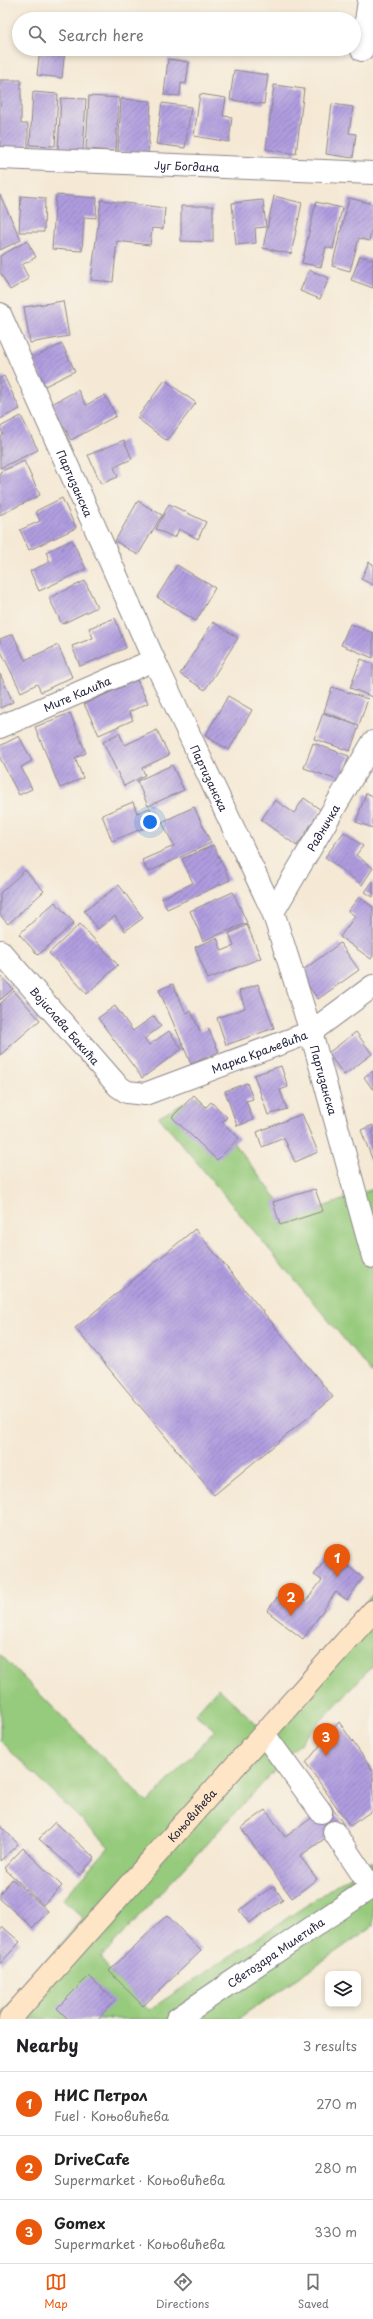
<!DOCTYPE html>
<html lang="en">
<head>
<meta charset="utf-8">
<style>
	body { margin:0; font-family:"Playpen Sans",sans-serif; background:#f6f6f6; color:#202124 }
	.controls { position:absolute; right:12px; bottom:12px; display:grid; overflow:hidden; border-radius:8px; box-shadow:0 2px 6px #0003 }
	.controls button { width:36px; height:36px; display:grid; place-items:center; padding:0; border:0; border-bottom:1px solid #e0e0e0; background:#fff; color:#202124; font:20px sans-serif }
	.you { position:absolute; left:150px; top:822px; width:14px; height:14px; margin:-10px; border:3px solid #fff; border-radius:50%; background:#1a73e8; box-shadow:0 0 0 6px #1a73e833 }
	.badge { display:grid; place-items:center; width:26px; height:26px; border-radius:50%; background:#ea580c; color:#fff; font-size:13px; font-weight:700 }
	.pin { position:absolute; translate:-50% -33px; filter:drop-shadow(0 1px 2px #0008) }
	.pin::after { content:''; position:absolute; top:21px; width:14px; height:12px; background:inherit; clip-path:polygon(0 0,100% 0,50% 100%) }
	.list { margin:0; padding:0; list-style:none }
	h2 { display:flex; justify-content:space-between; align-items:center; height:52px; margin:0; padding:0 16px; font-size:17px }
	h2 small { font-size:13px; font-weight:400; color:#757577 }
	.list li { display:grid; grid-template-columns:26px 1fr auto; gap:12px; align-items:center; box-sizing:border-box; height:64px; padding:0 16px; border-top:1px solid #e0e0e0 }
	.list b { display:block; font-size:15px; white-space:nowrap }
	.list p { margin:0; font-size:13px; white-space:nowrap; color:#757577 }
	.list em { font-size:13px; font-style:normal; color:#757577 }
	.icon { flex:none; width:22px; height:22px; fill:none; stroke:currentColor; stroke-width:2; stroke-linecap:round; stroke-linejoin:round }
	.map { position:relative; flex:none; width:373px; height:2019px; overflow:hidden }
	.search { position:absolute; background:#fff; box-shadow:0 2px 6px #0003; left:12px; right:12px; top:12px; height:44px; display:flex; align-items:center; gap:10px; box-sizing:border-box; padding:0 14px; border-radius:22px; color:#757577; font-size:15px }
	.sheet { height:244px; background:#fff }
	nav { display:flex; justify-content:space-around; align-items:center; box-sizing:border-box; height:56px; border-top:1px solid #e0e0e0; background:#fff; font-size:11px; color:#757577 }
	nav a { display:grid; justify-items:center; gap:2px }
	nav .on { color:#ea580c }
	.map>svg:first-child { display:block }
	.grass { fill:#96ca7b; stroke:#5c765b }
	.building { fill:url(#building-hatch) }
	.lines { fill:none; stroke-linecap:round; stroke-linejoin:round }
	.minor-casing { stroke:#8c8688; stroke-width:24 }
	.secondary-casing { stroke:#8c8688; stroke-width:24 }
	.minor { stroke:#fff; stroke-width:22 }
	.secondary { stroke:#fee5c5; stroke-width:22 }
	.labels { text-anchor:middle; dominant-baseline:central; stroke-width:4; stroke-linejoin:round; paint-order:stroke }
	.street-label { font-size:11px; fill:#22223b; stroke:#f7f3e8 }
</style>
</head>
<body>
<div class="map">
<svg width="373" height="2019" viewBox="0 0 373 2019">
	<defs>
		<pattern id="building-hatch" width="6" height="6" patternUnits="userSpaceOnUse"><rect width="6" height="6" fill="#af9cdf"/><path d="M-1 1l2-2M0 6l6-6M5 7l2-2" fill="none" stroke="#8e7fb6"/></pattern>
	</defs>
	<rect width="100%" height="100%" fill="#f7f3e8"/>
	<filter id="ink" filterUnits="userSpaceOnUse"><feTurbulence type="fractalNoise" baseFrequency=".025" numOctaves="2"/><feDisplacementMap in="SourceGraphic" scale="8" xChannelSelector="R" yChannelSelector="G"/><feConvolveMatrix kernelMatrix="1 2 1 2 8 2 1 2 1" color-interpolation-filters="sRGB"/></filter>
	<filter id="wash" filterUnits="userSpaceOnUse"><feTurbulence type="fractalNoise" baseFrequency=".012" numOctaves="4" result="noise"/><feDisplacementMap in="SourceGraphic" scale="16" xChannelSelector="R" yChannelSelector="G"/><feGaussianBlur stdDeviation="0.9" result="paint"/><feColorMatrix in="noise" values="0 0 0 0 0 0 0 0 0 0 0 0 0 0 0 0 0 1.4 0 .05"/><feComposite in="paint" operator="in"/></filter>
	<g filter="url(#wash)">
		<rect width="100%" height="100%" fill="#f5e9d5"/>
		<path class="grass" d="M197,1096L292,1218L373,1189V1374L159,1117Z
			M373,1594V1665L101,1957L109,1971L149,2010L373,1861V1926L239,2019H0V2015L83,1918L63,1899L109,1847L0,1741V1654L148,1803L215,1730L195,1714L218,1688L260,1727Z"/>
		<g id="blocks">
			<path class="building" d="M40,49H65L62,78L37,75Z
				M168,59L189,62L186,84L181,83L180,96L164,95Z
				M234,70L268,75L264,104L230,100Z
				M0,80H21V124H28V151H0Z
				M274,85L304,89L296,154L266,149Z
				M33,92L58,94L55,146L30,145Z
				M200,94L226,98L223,116L232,117L229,142L194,136Z
				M89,96L119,98L116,151L86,149Z
				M61,98L86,99L83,152L58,151Z
				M121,99L151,101L148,154L118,152Z
				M162,103L191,107L185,148L156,144Z
				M332,104L353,107L349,133L356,134L353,158L326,154Z
				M0,195L21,240L0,250Z
				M56,195L97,198L96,218L84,217L82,251L52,249Z
				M21,196L45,198L44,232H19Z
				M274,196L302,203L291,254L263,248Z
				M349,198L373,204V224L369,241L359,238L350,271L332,266Z
				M101,200L165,208L163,229L152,228L150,245L117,241L113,282L91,280Z
				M263,200L266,227L255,228L256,243L236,245L232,203Z
				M316,202L342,208L333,249L326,247L321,267L302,263Z
				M181,206H213V242L181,241Z
				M27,241L36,257L22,265L29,279L10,290L0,272V256Z
				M360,256L373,260V288L351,280Z
				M309,270L329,278L320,299L300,291Z
				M63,301L69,336L30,343L24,307Z
				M62,344L75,371L45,386L32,358Z
				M4,376L20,409L0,419V378Z
				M165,380L196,403L167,441L137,418Z
				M78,390L86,405L105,395L116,416L71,440L52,404Z
				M21,416L38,450L0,468V436L3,434L0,427Z
				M124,440L132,459L114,467L118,477L101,484L88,455Z
				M24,461L40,495L0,515V472Z
				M62,498L76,528L29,550L20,530L40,521L36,511Z
				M138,501L162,515L138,555L115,541Z
				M169,504L206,522L198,539L179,529L175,538L156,529Z
				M72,540L86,569L39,591L30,571L50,562L46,552Z
				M369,562L373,564V585L361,579Z
				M177,565L215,588L196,621L157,597Z
				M85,581L97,607L62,624L49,598Z
				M115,618L126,648L80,666L72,646L93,638L89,628Z
				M213,622L238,638L205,690L180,674Z
				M350,624L373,633V658L341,645Z
				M13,634L25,660L58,645L72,677L41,692L37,684L21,692L0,649V639Z
				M361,659L373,664V697L350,688Z
				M0,674L13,702L0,708Z
				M137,680L148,703L129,712L133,720L99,735L84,704Z
				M332,687L368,699L359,725L324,712Z
				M228,696L252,710L229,750L205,736Z
				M70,713L86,753L75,758L83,778L60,788L35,727Z
				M323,713L359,726L350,751L314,739Z
				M157,730L169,755L142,768L145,775L124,786L103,742L119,733L125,745Z
				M19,736L32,761L21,767L32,789L19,795L0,758V746Z
				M313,743L349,756L340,781L304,768Z
				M172,765L184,790L148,806L137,781Z
				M366,793L373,796V828L356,822Z
				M304,798L321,810L297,846L261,820L275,800L294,813Z
				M133,802L137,813L150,808L156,823L112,841L102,815Z
				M194,807L211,843L148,872L142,860L174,846L162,822Z
				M344,832L363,846L356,855L373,868L362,885L325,857Z
				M213,845L230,880L167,909L162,898L193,883L182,859Z
				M25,870L44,891L8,924L0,915V893Z
				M373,881V897L365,892Z
				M119,885L143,918L125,931L115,916L98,929L84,911Z
				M233,892L247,923L203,941L190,911Z
				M359,897L373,907V956L371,959L340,937L355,916L348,911Z
				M55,902L74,923L38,955L19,934Z
				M80,924L118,965L87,994L49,953Z
				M247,925L261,958L208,979L195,947L217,938L222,951L234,946L229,933Z
				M340,943L359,970L318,999L299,973Z
				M0,975L13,989L0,1000Z
				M173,984L186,1013L191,1011L200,1031L208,1028L219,1052L191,1064L159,990Z
				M258,984L274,1028L226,1045L217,1018L245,1008L239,991Z
				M14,991L40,1020L0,1055V1004Z
				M115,1006L133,1031L154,1016L161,1026L144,1039L149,1045L169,1031L182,1049L142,1078L98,1018Z
				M356,1032L372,1054L344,1075L328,1053Z
				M281,1066L288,1087L280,1090L287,1109L268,1115L254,1075Z
				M373,1071V1090L364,1077Z
				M247,1083L253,1099L246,1101L253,1120L237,1126L225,1091Z
				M194,1095L206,1107L211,1102L227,1117L222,1122L239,1138L217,1160L172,1117Z
				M302,1114L318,1152L295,1162L284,1138L262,1147L257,1132Z
				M373,1125V1161L361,1130Z
				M315,1189L323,1211L280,1225L273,1202Z
				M195,1229L333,1397L214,1495L75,1328Z
				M331,1553L363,1578L347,1600L336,1592L303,1639L267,1611L286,1586L306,1601L322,1580L314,1575Z
				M339,1722L373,1771V1810L350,1826L306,1763Z
				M330,1805L344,1825L300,1856L317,1879L292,1898L241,1828L266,1810L285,1837Z
				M55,1822L95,1858L80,1875L39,1839Z
				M0,1825L18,1844L0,1861Z
				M23,1848L62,1886L43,1905L4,1868Z
				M12,1879L48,1911L33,1928L0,1899V1893Z
				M274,1886L283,1900L249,1923L239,1910Z
				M167,1915L201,1951L143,2006L109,1971Z
				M3,1927L20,1942L0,1964V1931Z
				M89,1976L115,2001L98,2019H68L57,2008Z"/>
		</g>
	</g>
	<g filter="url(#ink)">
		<use href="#blocks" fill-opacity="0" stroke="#8c8688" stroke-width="1"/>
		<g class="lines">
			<defs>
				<g id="minor">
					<path d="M362,50L369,0"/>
					<path id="s1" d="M0,158L373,173"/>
					<path id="s2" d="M0,314L154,660L273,912L311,1032L373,1257"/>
					<path id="s3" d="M0,727L154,660"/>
					<path id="s4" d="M273,912L373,742"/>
					<path id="s5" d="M0,951L118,1086L127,1092L145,1094L311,1032L373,986"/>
					<path d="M264,1734L321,1812"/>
					<path d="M334,1832L371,1887"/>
					<path id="s6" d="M177,2019L373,1886"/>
				</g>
				<g id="secondary">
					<path id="s7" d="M10,2019L373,1611"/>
				</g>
			</defs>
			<use href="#minor" class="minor-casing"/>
			<use href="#secondary" class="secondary-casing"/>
			<use href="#minor" class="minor"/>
			<use href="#secondary" class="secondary"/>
		</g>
	</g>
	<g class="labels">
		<g class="street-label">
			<text stroke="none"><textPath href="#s1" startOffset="187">Југ Богдана</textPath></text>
			<text stroke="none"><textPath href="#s2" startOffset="185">Партизанска</textPath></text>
			<text stroke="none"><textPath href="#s3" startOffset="84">Мите Калића</textPath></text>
			<text stroke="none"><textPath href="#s2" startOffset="509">Партизанска</textPath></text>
			<text stroke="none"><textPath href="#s4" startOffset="98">Радничка</textPath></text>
			<text stroke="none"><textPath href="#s5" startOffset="99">Војислава Бакића</textPath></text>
			<text stroke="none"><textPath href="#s5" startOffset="330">Марка Краљевића</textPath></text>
			<text stroke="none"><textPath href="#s2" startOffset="833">Партизанска</textPath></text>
			<text stroke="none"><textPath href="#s7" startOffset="273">Коњовићева</textPath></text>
			<text stroke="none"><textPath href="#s6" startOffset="119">Светозара Милетића</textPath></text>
		</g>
	</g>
</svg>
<div class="controls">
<button><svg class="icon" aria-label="layers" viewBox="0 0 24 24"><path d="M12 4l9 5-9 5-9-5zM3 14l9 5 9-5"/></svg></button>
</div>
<div class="you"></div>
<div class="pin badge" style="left:337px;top:1577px">1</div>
<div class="pin badge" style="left:291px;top:1616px">2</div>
<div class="pin badge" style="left:326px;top:1756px">3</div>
<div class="search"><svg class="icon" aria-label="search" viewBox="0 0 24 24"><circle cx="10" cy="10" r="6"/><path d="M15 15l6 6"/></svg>Search here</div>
</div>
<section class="sheet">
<h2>Nearby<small>3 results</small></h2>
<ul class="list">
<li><span class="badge">1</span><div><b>НИС Петрол</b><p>Fuel · Коњовићева</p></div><em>270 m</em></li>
<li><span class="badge">2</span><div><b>DriveCafe</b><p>Supermarket · Коњовићева</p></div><em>280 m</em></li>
<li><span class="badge">3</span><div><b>Gomex</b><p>Supermarket · Коњовићева</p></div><em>330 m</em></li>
</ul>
</section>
<nav>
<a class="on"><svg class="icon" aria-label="map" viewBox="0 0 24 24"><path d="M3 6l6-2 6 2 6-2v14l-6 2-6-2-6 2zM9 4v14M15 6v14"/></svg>Map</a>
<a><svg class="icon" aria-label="directions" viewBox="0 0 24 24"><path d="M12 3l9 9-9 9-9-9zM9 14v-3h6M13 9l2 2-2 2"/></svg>Directions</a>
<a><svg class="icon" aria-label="saved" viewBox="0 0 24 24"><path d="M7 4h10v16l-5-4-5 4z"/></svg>Saved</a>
</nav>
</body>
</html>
